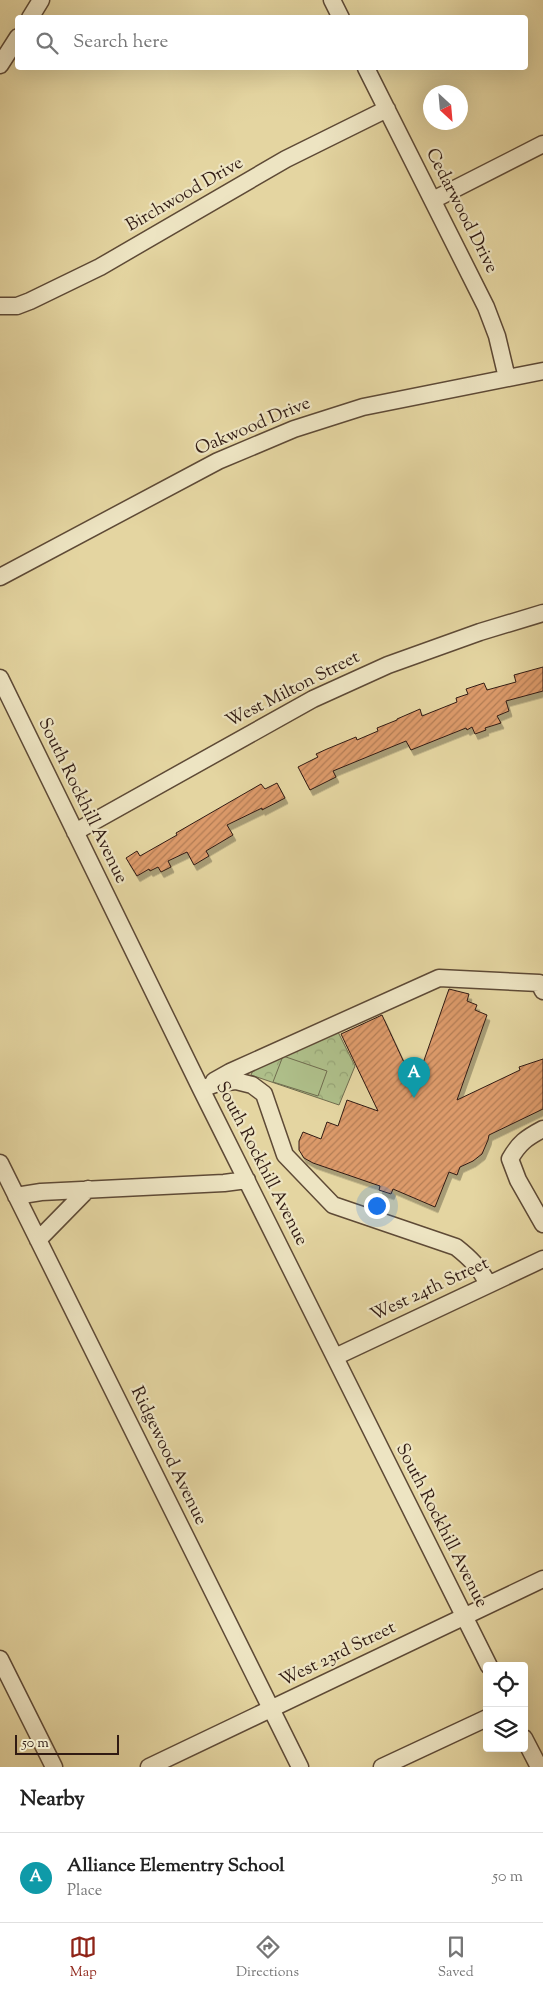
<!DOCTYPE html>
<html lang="en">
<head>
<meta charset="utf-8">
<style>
	body { margin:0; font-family:"Sorts Mill Goudy",serif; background:#f6f6f6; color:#222 }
	.controls { position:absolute; right:15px; bottom:15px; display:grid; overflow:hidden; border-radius:5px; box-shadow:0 5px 20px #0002 }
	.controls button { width:45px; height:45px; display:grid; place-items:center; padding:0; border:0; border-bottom:1px solid #e0e0e0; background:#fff; color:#222; font:25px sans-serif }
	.compass { position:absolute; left:423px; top:85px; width:45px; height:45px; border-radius:50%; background:#fff; box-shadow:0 5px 20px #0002; rotate:154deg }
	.scale { position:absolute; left:15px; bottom:12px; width:104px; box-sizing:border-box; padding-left:5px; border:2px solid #311b13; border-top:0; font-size:14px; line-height:18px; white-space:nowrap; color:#311b13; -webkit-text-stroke:4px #ede4c2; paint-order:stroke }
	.you { position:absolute; left:376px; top:1205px; width:18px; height:18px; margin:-12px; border:4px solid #fff; border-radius:50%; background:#1a73e8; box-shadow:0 0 0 8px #1a73e833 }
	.badge { display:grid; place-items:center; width:32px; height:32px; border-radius:50%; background:#8f2418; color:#fff; font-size:16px; font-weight:700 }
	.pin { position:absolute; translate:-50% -41px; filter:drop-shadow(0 1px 2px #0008) }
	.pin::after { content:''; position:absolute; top:26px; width:18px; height:15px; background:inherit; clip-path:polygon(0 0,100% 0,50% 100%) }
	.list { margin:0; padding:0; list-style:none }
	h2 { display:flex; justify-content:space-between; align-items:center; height:65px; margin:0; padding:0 20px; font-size:21px }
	h2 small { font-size:16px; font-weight:400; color:#767676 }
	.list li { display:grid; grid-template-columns:32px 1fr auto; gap:15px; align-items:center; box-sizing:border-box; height:90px; padding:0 20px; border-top:1px solid #e0e0e0 }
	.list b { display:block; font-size:19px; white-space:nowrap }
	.list p { margin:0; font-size:16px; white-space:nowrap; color:#767676 }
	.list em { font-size:16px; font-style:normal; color:#767676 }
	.icon { flex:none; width:28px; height:28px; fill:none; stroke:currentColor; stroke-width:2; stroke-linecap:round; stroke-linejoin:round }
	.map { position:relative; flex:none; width:543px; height:1767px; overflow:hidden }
	.search { position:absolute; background:#fff; box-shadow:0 5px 20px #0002; left:15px; right:15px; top:15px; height:55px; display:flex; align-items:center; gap:12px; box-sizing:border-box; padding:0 18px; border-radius:5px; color:#767676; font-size:19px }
	.sheet { height:155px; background:#fff }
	nav { display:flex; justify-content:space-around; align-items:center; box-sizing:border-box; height:70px; border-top:1px solid #e0e0e0; background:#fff; font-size:14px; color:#767676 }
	nav a { display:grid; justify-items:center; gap:2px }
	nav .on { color:#8f2418 }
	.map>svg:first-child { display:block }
	.park { fill:url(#park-crowns); stroke:#706c4e }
	.pitch { fill:#aebe89; stroke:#706c4e }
	.building { fill:url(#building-hatch); stroke:#311b13; filter:url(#shadow) }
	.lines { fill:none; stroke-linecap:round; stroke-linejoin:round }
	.minor-casing { stroke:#5e4a36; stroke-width:19 }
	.minor { stroke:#ede4c2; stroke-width:16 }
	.labels { text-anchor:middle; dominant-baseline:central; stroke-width:4.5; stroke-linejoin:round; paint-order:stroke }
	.street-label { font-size:18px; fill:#311b13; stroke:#ede4c2 }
</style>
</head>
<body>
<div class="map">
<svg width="543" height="1767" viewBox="0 0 543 1767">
	<defs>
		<pattern id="park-crowns" width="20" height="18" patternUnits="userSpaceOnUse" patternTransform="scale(1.25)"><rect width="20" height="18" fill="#aebe89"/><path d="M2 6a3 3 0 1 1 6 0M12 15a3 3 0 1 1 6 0" fill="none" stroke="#96a375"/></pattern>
		<pattern id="building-hatch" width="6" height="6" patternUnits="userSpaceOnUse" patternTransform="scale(1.25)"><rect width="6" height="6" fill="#dc9a6a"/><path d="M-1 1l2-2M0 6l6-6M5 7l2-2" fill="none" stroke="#b37d56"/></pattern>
		<filter id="shadow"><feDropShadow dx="3" dy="5.5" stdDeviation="0" flood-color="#0004"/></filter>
	</defs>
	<rect width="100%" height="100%" fill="#e4d5a1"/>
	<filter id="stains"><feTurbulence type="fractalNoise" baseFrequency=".004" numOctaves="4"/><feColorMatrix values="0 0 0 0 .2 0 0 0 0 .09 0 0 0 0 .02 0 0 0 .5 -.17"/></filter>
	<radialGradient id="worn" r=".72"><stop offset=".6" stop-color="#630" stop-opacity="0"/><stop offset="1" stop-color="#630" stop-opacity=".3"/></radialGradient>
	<path class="park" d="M337,1030L355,1066L339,1105L251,1075L254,1068Z"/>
	<path class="pitch" d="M283,1056L327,1071L318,1096L273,1082Z"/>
	<path class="building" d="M543,667V691L506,701L509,711L497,716L501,723L485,728L486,730L475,734L472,727L467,730L466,728L411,750L406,741L333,771L336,777L310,790L298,767L318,757L316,754L327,749L356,737L357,740L378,731L377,728L397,720V719L420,709L422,716L457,702L456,698L468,694L466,689L484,683L487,690L516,682L514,675Z
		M277,783L285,798L262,810V808L227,825L233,835L206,851L209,856L194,865L187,852L168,861L171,867L161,872L158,867L150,871L149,869L137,876L126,858L137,851L140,856L177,835L176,833L261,784L265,789Z
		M449,989L469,994L467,1001L477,1005L475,1010L487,1015L457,1100L520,1070L519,1067L543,1059V1109L489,1135L488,1140L482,1154L473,1161L460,1167L457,1175L449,1172L435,1207L393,1189L391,1194L379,1190L380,1186L313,1163L304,1158L299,1150V1141L303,1132L321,1139L327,1122L338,1126L347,1100L378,1111L341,1034L382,1015L415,1086Z"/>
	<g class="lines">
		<defs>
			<path id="minor" d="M332,0L341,18
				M30,18L41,0
				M0,65L18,37
				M366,68L486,307L497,336L507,378
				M433,200L543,144
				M0,306H17L30,301L100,267L286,159L387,109
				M0,577L218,461L294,429L363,407L543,371
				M0,678L201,1089L489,1666
				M75,832L313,699L388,665L480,632L543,613
				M214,1081L230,1072L439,978L539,983L543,991
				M201,1089L218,1083L236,1081L252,1085L264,1094L285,1155L333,1205L456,1247C470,1258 480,1268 488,1284
				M543,1129C526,1138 519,1143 510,1159L518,1180L543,1224
				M0,1163L300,1767
				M16,1196L41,1192L224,1183L247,1180
				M38,1240L88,1189
				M335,1357L543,1259
				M0,1659L54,1767
				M524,1738L539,1767
				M149,1767L543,1579
				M382,1767L487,1718"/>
		</defs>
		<use href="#minor" class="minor-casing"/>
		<use href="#minor" class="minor"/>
	</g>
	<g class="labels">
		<g class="street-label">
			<text transform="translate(185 195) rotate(-30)">Birchwood Drive</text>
			<text transform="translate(461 211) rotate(63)">Cedarwood Drive</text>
			<text transform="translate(253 427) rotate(-23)">Oakwood Drive</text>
			<text transform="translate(293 690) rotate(-27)">West Milton Street</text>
			<text transform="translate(82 801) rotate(64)">South Rockhill Avenue</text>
			<text transform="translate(261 1164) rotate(63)">South Rockhill Avenue</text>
			<text transform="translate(430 1290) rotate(-25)">West 24th Street</text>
			<text transform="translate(168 1456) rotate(64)">Ridgewood Avenue</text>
			<text transform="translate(441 1526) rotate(63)">South Rockhill Avenue</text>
			<text transform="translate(338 1655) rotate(-26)">West 23rd Street</text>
		</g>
	</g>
	<rect width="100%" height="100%" filter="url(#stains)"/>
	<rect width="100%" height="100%" fill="url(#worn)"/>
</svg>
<div class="controls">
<button><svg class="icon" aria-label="locate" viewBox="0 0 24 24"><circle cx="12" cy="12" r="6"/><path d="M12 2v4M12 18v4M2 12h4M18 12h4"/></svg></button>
<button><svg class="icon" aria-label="layers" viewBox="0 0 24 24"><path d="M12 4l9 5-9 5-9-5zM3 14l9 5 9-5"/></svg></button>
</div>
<svg class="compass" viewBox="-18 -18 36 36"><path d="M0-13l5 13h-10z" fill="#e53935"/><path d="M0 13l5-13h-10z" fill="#767676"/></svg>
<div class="scale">50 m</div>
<div class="you"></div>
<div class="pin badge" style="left:414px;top:1098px;background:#0f9aa8">A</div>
<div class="search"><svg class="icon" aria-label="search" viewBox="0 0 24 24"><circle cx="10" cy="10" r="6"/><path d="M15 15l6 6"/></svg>Search here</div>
</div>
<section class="sheet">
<h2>Nearby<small></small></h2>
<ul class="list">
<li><span class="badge" style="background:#0f9aa8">A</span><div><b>Alliance Elementry School</b><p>Place</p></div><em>50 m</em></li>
</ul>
</section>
<nav>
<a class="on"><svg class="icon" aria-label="map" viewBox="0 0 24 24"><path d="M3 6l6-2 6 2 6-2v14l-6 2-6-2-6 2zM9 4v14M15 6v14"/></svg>Map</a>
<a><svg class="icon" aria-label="directions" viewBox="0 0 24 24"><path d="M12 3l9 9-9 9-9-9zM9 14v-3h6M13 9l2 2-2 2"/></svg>Directions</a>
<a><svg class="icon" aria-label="saved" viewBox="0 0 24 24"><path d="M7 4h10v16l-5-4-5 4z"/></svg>Saved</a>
</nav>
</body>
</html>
